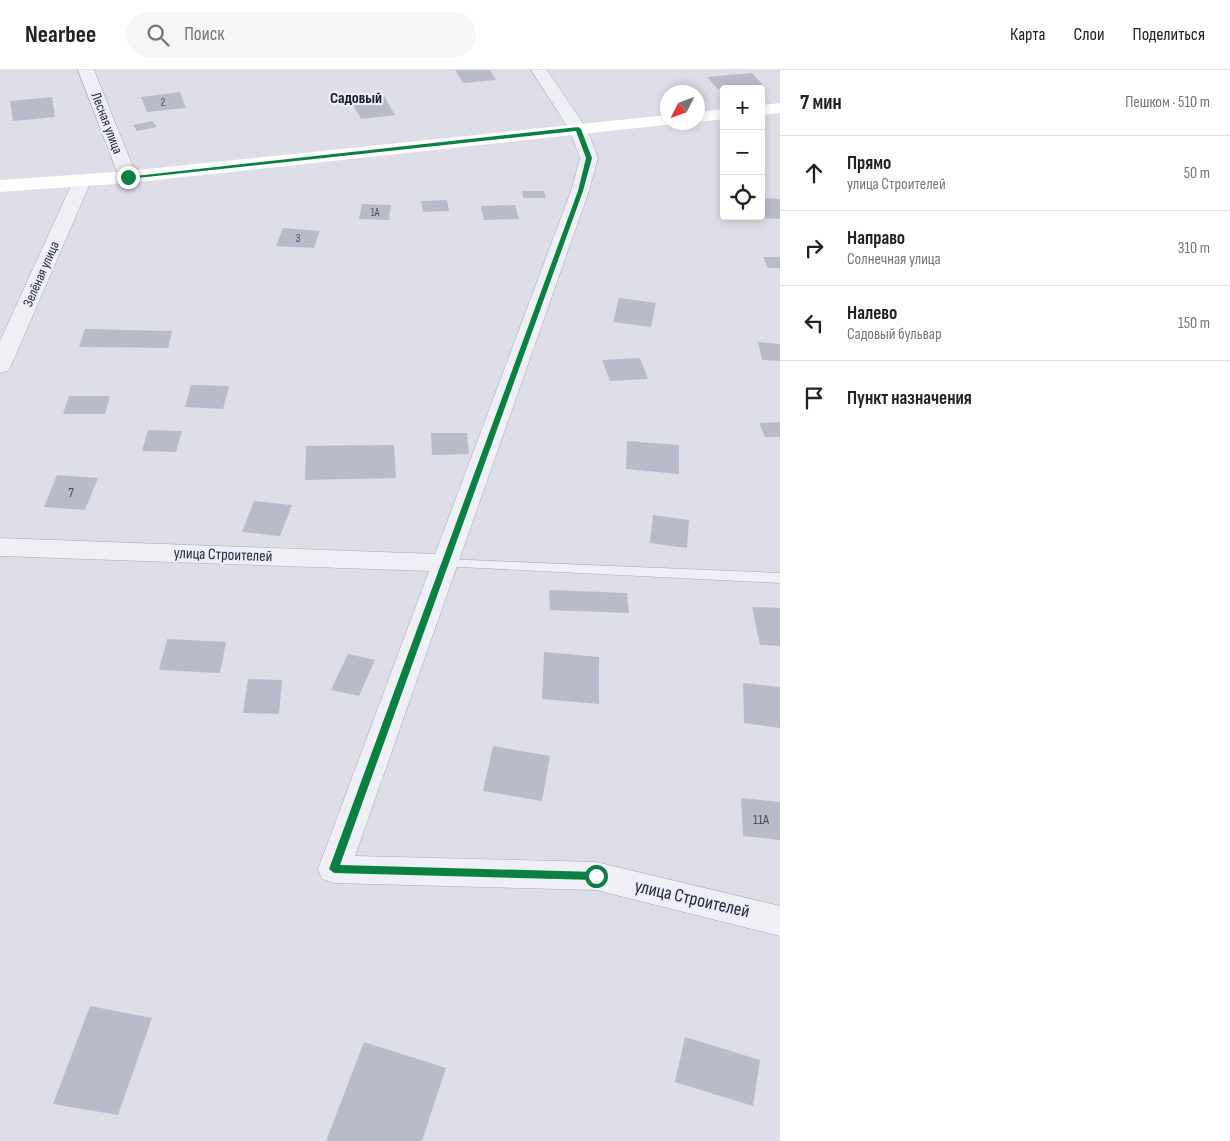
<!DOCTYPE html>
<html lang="ru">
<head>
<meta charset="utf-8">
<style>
	body { margin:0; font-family:"Sofia Sans Condensed",sans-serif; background:#f6f6f6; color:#222 }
	.controls { position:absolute; right:15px; top:15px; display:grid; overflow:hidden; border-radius:5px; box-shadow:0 2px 8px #0003 }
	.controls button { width:45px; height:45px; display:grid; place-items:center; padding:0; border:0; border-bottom:1px solid #e0e0e0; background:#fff; color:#222; font:25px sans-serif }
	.compass { position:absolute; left:660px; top:15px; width:45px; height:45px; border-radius:50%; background:#fff; box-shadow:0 2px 8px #0003; rotate:228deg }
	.stop { position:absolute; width:15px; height:15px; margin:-11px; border:4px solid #0b8043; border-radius:50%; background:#fff }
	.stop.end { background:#0b8043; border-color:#fff; box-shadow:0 1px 5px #0008 }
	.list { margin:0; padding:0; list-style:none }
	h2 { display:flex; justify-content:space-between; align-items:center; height:65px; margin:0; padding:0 20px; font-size:21px }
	h2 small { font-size:16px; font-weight:400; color:#767676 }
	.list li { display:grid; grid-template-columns:32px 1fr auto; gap:15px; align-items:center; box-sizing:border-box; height:75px; padding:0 20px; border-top:1px solid #e0e0e0 }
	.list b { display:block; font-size:19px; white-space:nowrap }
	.list p { margin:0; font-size:16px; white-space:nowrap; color:#767676 }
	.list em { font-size:16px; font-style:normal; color:#767676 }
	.icon { flex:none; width:28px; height:28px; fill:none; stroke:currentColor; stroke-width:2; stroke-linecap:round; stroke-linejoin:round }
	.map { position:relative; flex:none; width:780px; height:1071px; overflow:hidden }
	header { display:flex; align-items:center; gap:30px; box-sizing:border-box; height:70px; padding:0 25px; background:#fff; border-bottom:1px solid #e0e0e0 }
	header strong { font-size:24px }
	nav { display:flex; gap:28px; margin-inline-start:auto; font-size:18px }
	.search { width:350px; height:45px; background:#f6f6f6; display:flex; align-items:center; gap:12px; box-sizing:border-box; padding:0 18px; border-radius:28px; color:#767676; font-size:19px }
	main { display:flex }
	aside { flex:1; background:#fff }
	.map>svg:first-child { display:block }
	.building { fill:#babbca }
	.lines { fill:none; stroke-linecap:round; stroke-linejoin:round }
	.lane-casing { stroke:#a6a7b4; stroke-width:1 }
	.street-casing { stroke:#a6a7b4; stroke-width:1 }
	.lane { fill:#eff0f5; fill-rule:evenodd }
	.street { fill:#eff0f5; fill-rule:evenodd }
	.secondary { fill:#fff; fill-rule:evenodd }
	.route { fill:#0b8043 }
	.labels { text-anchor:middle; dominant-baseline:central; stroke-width:4.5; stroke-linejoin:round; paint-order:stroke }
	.far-number-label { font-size:11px; fill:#4b4d61 }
	.far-street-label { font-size:14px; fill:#26283e; stroke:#ecedf5 }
	.number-label { font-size:14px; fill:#4b4d61 }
	.far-quarter-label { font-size:16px; font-weight:bold; fill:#181a2e; stroke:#ecedf5 }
	.street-label { font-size:16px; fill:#26283e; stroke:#ecedf5 }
	.near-street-label { font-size:19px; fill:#26283e; stroke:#ecedf5 }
</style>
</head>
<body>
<header>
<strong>Nearbee</strong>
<div class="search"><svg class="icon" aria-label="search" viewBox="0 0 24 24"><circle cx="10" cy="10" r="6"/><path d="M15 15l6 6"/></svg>Поиск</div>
<nav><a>Карта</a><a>Слои</a><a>Поделиться</a></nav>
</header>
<main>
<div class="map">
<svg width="780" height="1071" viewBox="0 0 780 1071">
	<rect width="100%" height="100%" fill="#dddee7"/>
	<path class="building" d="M455,0H490L496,10L463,13Z
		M752,3L763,15L718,19L707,7Z
		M180,22L186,38L147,42L141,27Z
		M384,26L395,45L361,49L350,30Z
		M52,27L55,47L13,51L10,31Z
		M152,51L157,57L137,61L133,55Z
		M522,121H544L546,128H523Z
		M761,128L780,129V149L764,148Z
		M447,130L449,141L423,142L421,131Z
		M362,134L391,135L389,150L359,149Z
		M515,135L519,149L484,150L481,136Z
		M283,158L320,161L314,178L276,176Z
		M763,187H780V198H768Z
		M619,228L656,233L651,257L613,252Z
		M85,259L172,261L168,278L79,277Z
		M758,272L780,274V291L762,290Z
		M640,288L648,309L610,311L602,290Z
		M191,315L229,316L223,339L185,337Z
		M69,326H110L105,344H63Z
		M780,352V367H765L759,353Z
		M148,360L182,361L176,382L142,381Z
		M431,363H467L469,384L432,385Z
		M627,371L679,375V404L626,399Z
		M394,375L396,408L305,410L306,376Z
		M57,405L98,408L85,440L44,437Z
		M254,431L292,435L280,466L242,462Z
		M653,445L689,450L687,478L650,473Z
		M549,520L627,523L629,543L550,540Z
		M752,537L780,538V576L760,575Z
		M167,569L226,572L220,603L159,600Z
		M544,582L599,587V634L542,629Z
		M348,584L375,590L359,626L331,620Z
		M248,609L282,610L279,644L243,643Z
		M743,613L780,617V658L744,653Z
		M493,676L550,686L542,731L483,721Z
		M741,728L780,732V770L743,766Z
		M90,936L152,948L118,1045L53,1034Z
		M685,967L760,990L753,1036L675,1012Z
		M364,972L446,998L422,1071H326Z"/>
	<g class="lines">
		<defs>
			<path id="lane" d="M445,489L780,503V513L440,496L438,493L440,490Z"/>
			<path id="street" d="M78,0H94L137,107L135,111L128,113L121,111L119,107Z
				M531,0H547L587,59L598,88L589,121L355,786L596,792L780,836V866L596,820L334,813L322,809L318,799L429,501L0,486V468L435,484L571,121L580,88L569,59Z
				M82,105L89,107L91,111L11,296L8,301L0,303V271L73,111L75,107Z"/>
		</defs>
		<use href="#lane" class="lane-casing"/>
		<use href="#street" class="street-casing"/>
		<use href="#lane" class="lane"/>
		<use href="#street" class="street"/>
		<path class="secondary" d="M780,33V43L761,45V35Z
			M724,39V49L698,52V42Z
			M668,45V52L674,54L128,113L0,122V110L128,101Z"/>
	</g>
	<path class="route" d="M578,57L581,59L592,88L583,121L340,795L596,802L601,806L596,810L334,803L329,799L578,121L586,88L576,61L128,109L126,107Z"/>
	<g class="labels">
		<g class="far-number-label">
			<text x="163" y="32">2</text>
			<text x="375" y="142">1А</text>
			<text x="298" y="168">3</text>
		</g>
		<g class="far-street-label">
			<text transform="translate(107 53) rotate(69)">Лесная улица</text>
			<text transform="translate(41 204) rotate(-66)">Зелёная улица</text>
		</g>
		<g class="number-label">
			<text x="71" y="422">7</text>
			<text x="761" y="749">11А</text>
		</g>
		<g class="far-quarter-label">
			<text x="356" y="28">Садовый</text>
		</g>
		<g class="street-label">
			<text transform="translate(223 485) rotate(2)">улица Строителей</text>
		</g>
		<g class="near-street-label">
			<text transform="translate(692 829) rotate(13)">улица Строителей</text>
		</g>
	</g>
</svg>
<div class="controls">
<button>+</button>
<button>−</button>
<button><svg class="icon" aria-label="locate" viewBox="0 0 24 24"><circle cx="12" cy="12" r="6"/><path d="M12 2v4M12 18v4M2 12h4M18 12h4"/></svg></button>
</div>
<svg class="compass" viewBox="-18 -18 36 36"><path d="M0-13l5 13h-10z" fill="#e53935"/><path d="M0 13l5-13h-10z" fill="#767676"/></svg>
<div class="stop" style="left:596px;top:806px"></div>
<div class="stop end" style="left:128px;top:107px"></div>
</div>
<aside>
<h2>7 мин<small>Пешком · 510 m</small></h2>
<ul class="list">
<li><svg class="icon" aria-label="ahead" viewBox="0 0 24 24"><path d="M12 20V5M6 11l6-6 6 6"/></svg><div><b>Прямо</b><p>улица Строителей</p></div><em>50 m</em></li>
<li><svg class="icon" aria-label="right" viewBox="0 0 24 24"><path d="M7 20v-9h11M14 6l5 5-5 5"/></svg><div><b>Направо</b><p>Солнечная улица</p></div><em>310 m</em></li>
<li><svg class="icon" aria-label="left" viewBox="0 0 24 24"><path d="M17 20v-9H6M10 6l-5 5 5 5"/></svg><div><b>Налево</b><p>Садовый бульвар</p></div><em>150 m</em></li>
<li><svg class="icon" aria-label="arrive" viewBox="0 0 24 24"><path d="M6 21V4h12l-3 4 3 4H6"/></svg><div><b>Пункт назначения</b></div></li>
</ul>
</aside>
</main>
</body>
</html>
